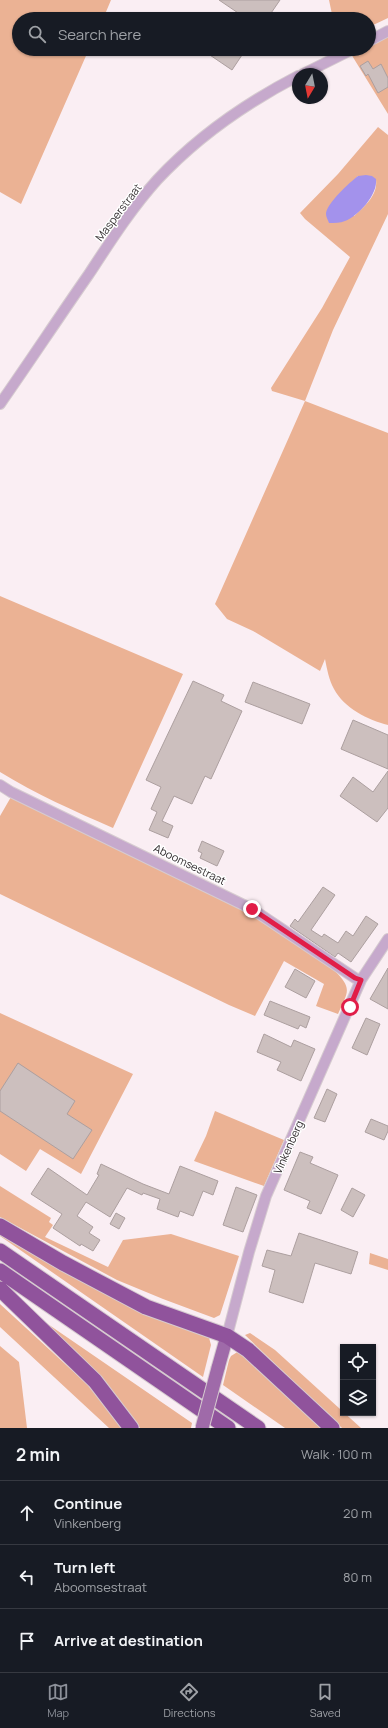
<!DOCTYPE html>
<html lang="en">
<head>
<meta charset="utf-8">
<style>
	body { margin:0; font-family:Manrope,sans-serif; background:#20242c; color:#f1f3f6 }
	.controls { position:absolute; right:12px; bottom:12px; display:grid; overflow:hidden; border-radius:0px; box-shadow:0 1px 3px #0004 }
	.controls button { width:36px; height:36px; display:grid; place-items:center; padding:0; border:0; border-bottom:1px solid #363941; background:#171b24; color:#f1f3f6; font:20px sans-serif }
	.compass { position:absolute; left:292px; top:68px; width:36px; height:36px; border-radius:50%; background:#171b24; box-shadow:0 1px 3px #0004; rotate:190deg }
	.stop { position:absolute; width:12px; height:12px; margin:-9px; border:3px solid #e11d48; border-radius:50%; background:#fff }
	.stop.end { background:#e11d48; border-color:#fff; box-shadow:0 1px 4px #0008 }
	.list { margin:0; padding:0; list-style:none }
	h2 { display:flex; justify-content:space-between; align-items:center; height:52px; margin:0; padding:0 16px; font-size:17px }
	h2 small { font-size:13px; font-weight:400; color:#9ea1a6 }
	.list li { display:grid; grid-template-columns:26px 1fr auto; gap:12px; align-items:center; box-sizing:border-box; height:64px; padding:0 16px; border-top:1px solid #363941 }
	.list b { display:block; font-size:15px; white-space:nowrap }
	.list p { margin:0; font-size:13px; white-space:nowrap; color:#9ea1a6 }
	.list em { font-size:13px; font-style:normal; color:#9ea1a6 }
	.icon { flex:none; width:22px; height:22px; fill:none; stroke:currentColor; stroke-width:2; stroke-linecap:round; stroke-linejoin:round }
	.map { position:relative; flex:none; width:388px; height:1428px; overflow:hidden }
	.search { position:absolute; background:#171b24; box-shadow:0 1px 3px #0004; left:12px; right:12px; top:12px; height:44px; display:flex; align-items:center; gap:10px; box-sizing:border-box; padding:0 14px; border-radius:22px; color:#9ea1a6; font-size:15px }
	.sheet { height:244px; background:#171b24 }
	nav { display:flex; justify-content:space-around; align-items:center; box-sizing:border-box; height:56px; border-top:1px solid #363941; background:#171b24; font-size:11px; color:#9ea1a6 }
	nav a { display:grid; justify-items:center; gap:2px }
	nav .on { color:#8c9099 }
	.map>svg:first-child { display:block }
	.green { fill:#ebb294; fill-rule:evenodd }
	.water { fill:#a392ec }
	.building { fill:#ccbfbe; stroke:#ac9f9f }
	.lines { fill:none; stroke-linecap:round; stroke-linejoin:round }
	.minor-casing { stroke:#d6cbd0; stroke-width:12 }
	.major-casing { stroke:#d6cbd0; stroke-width:15 }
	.highway-casing { stroke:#d6cbd0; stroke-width:17 }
	.minor { stroke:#c6a9cc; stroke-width:10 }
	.major { stroke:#9f6aa9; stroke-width:13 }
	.highway { stroke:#90539c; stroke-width:15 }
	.major-bridge-casing { stroke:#d6cbd0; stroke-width:15; stroke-linecap:butt }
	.major-bridge { stroke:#9f6aa9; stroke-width:13 }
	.route { stroke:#e11d48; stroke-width:5 }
	.labels { text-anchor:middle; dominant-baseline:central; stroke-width:3; stroke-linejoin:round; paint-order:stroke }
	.street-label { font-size:11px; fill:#322d2f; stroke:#fff }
</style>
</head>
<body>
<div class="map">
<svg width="388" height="1428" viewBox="0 0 388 1428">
	<rect width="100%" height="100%" fill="#faeef3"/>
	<path class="green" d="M0,0H111L103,19H19V49H89L21,204L0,192Z
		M329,0H388V18L369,27V19H333Z
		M388,36V114L351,54L361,49H369V45Z
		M378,127L388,135V214L333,330L305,401L388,433V725C368,720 344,708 334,689C329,680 327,669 325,659L320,671L253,631L227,619L215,604L305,401L272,391L271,388L322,308L350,257L305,219L300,213L338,174ZM358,176L376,180C378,195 364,207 354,216L331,204Z
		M0,596L183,674L113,828C74,811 36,794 0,772Z
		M11,797L260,918L334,970C353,989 348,991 338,1014L316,1006L324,984L284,961L255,1016L229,1005L0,894V816Z
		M0,1013L133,1074L81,1174L40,1149L26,1171L0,1154Z
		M215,1111L284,1140L264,1186L194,1161L206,1136Z
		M0,1186L51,1218L49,1222L53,1225L45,1237L108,1267L123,1240L171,1234L239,1256L220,1315L214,1318L163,1299L117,1280L0,1217Z
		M0,1234L208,1334L211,1345L203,1377L0,1236Z
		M370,1253L388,1259V1270L369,1264Z
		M0,1304L89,1386L124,1428H109L0,1327Z
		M39,1318L192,1423L191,1428H140L101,1380Z
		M250,1333L275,1350L361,1428H342L245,1335Z
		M0,1346L19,1362L27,1428H0Z
		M239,1351L323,1428H285L223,1385L229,1360L231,1356Z"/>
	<path class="water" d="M366,175L372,176L376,179C378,195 358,216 345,221C340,223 335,223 329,223C328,220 326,217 326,214C326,204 350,182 358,176Z"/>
	<path class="building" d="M219,0H280L267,19H247Z
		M201,49H246L232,70Z
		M368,61L373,69L381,64L388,78V87L378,93L368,74L366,76L360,66Z
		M193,681L224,695L221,701L242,711L211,779L205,776L192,804L174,796L162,821L173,826L168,838L149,830L157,812L151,809L161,787L146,780Z
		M253,682L310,704L302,724L245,702Z
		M353,720L388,735V769L341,749Z
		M388,771V808L377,822L340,796L353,777L373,792Z
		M202,841L224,851L217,866L200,858L202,853L198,851Z
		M323,887L335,895L311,930L322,937L324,934L338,943L346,931L353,936L366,916L378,924L351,962L338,953L335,957L290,926L295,919L298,922Z
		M388,968V1009L370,999Z
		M295,969L315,981L306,998L285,987Z
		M270,1001L310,1017L306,1028L300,1025L298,1029L264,1015Z
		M366,1018L380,1024L367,1055L352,1048Z
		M264,1034L291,1047L294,1040L315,1049L301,1081L277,1070L281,1062L257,1052Z
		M18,1063L75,1101L67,1114L92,1130L73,1159L0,1111V1091Z
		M327,1089L337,1094L325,1122L314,1118Z
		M371,1119L388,1126V1131L384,1140L365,1132Z
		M300,1152L313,1157L310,1163L338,1175L321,1214L307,1208L310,1201L284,1190Z
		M101,1164L143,1184L169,1194L180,1166L218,1181L213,1195L203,1191L193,1216L180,1211L178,1217L157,1209L160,1199L143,1193L142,1195L127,1188L110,1217L86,1202L77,1216L93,1227L89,1233L100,1240L93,1251L81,1244L80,1246L53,1228L62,1214L31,1194L48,1168L87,1195L99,1175L97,1174Z
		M236,1187L257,1195L243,1232L223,1225Z
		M352,1188L365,1195L353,1217L341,1210Z
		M116,1213L125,1218L119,1229L110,1224Z
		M299,1233L358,1252L351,1274L315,1263L303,1303L269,1292L275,1270L262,1266L267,1250L291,1256Z"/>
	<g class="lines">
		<defs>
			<path id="minor" d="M369,41L388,31
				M303,74L353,49
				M0,404C30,361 59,317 89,274C110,242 131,209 157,180C197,137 246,103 298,76
				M0,785L11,792L252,909L355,978L361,980
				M227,1336L249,1252L266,1196L361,980L388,939"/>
			<path id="major" d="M218,1368L227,1336"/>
			<path id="highway" d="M0,1226L63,1263L146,1307L227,1336L248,1350L332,1428
				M0,1251L258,1428
				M0,1271L228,1428
				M0,1289L95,1381L131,1428"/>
		</defs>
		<use href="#minor" class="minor-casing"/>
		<use href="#major" class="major-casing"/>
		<use href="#highway" class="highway-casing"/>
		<use href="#minor" class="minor"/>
		<use href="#major" class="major"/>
		<use href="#highway" class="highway"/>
		<defs>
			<path id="major-bridge" d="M202,1428L218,1368"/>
		</defs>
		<use href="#major-bridge" class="major-bridge-casing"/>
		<use href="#major-bridge" class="major-bridge"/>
	</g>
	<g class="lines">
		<path class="route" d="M252,909L355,978L361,980L350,1007"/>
	</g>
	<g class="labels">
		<g class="street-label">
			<text transform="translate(118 212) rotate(-53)">Masperstraat</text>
			<text transform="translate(190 864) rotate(26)">Aboomsestraat</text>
			<text transform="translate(288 1147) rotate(-66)">Vinkenberg</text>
		</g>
	</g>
</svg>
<div class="controls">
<button><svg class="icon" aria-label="locate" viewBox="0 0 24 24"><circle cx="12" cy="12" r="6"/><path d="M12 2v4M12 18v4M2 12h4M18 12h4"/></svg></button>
<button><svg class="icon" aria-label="layers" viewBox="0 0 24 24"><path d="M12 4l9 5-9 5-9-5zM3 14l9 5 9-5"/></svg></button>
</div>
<svg class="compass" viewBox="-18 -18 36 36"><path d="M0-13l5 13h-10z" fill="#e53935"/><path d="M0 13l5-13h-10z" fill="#9ea1a6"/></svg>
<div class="stop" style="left:350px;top:1007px"></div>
<div class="stop end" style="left:252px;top:909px"></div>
<div class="search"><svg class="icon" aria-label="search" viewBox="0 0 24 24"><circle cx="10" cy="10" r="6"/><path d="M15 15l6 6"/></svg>Search here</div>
</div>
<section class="sheet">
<h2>2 min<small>Walk · 100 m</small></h2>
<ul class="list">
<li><svg class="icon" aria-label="ahead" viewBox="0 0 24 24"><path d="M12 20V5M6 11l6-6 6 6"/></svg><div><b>Continue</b><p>Vinkenberg</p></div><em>20 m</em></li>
<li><svg class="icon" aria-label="left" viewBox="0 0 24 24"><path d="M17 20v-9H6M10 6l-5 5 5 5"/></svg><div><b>Turn left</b><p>Aboomsestraat</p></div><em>80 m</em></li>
<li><svg class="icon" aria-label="arrive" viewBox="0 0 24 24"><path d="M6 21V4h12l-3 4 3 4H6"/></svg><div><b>Arrive at destination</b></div></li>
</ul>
</section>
<nav>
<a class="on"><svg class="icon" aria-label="map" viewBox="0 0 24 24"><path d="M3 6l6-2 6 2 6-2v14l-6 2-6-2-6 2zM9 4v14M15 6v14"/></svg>Map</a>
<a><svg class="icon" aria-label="directions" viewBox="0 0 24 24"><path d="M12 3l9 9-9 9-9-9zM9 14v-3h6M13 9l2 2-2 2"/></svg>Directions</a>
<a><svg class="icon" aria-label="saved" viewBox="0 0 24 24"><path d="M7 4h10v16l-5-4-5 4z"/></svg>Saved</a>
</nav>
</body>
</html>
